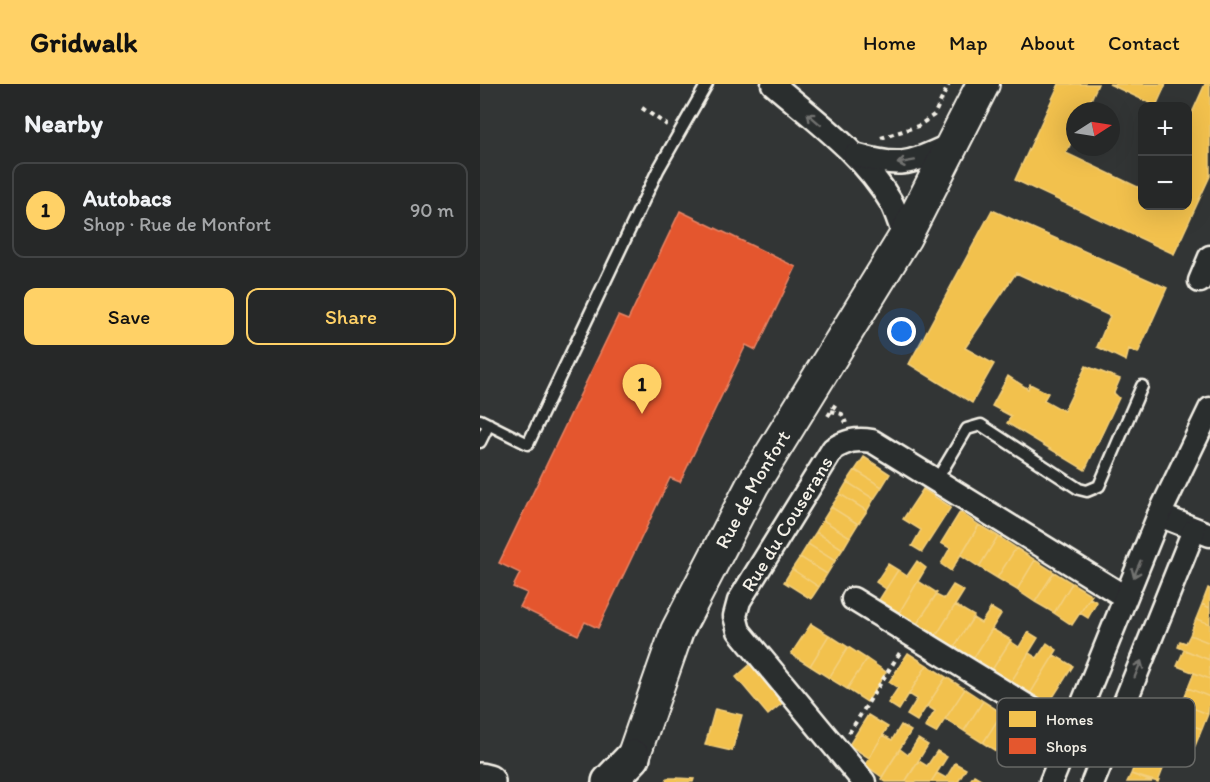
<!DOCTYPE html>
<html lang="en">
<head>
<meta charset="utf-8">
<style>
	body { margin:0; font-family:Itim,sans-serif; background:#323434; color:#f1f3f6 }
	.controls { position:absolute; right:18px; top:18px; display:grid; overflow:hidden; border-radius:12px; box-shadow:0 6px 24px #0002 }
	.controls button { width:54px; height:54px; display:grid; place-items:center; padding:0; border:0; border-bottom:2px solid #424445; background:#262828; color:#f1f3f6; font:30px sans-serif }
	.compass { position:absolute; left:586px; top:18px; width:54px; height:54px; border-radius:50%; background:#262828; box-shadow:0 6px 24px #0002; rotate:78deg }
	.you { position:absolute; left:422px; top:248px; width:21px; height:21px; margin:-15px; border:4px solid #fff; border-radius:50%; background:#1a73e8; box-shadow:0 0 0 9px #1a73e833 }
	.badge { display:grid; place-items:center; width:39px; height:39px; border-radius:50%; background:#ffd166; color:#111; font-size:20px; font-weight:700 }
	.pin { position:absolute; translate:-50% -50px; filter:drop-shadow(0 2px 3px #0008) }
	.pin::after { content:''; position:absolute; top:32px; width:21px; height:18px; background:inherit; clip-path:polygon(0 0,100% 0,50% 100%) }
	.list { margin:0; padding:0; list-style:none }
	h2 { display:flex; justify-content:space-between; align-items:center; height:78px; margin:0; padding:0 24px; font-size:26px }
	h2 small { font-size:20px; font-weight:400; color:#a4a6a8 }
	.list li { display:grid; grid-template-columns:39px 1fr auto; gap:18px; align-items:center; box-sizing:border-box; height:96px; margin:0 12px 12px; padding:0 12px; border:2px solid #424445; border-radius:12px }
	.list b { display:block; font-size:22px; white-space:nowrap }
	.list p { margin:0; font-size:20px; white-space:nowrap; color:#a4a6a8 }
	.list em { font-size:20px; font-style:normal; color:#a4a6a8 }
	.actions { display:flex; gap:12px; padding:18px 24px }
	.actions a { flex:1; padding:14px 0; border:2px solid #ffd166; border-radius:12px; text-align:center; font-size:21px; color:#ffd166 }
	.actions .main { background:#ffd166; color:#111 }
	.map { position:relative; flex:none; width:730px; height:698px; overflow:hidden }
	header { display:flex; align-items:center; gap:36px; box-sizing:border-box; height:84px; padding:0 30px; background:#ffd166; color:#111 }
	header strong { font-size:28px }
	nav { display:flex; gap:33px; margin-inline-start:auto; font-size:21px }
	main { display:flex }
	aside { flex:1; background:#262828 }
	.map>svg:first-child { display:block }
	.homes { fill:#f2c14e; stroke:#f3cf7c; stroke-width:1.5 }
	.shops { fill:#e4572e; stroke:#e98566; stroke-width:1.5 }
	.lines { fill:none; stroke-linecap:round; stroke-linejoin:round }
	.lane-casing { stroke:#f4f1e8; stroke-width:15 }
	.street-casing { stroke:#f4f1e8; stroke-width:27 }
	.secondary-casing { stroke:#f4f1e8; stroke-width:36 }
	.primary-casing { stroke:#f4f1e8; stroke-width:38 }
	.path { stroke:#f4f1e8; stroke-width:4; stroke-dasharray:4.5 4.5; stroke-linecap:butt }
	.lane { stroke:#2a2d2e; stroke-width:10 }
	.street { stroke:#2a2d2e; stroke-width:22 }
	.secondary { stroke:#2a2d2e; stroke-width:32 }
	.primary { stroke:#2a2d2e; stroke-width:33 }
	.oneway { stroke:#71726f }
	.labels { text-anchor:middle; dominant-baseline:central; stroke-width:6; stroke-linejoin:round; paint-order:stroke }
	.street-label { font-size:20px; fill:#f4f1e8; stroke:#2a2d2e }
	.key { fill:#2a2d2e; stroke:#676866; stroke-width:1.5 }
	.key-label { font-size:16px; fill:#f4f1e8 }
</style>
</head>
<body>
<header>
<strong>Gridwalk</strong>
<nav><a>Home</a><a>Map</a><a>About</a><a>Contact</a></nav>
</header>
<main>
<aside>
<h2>Nearby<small></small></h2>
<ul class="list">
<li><span class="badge">1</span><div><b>Autobacs</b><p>Shop · Rue de Monfort</p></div><em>90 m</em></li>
</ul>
<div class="actions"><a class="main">Save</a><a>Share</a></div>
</aside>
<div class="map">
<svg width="730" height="698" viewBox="0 0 730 698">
	<rect width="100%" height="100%" fill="#323535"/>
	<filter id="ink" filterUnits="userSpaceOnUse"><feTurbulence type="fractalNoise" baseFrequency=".0167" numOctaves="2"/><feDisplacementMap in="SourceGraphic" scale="12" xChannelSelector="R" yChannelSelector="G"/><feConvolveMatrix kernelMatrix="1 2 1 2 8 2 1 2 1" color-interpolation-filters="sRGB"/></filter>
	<g filter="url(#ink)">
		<path class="homes" d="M579,0H618L606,27H595V51L586,69L662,105V122H708V38L725,0H730V92L694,170L535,96Z
			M629,0H686L676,22Z
			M512,126L687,204L658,269L649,265L646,277L617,263L630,232L536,189L485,264L514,280L492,319L429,280Z
			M606,282L640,295L634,309L639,314L605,386L527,339L531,332L512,322L528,292L548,305L550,300L568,309L564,316L584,327Z
			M384,373L410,390L402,403L375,386Z
			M375,386L402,403L394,415L367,398Z
			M367,398L394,415L387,427L360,410Z
			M443,405L471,423L442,468L432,462L441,446L423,435Z
			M360,410L387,427L378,440L351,423Z
			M351,423L378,440L370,453L343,436Z
			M480,428L499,441L471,487L461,480L470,464L461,459Z
			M343,436L370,453L363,465L336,448Z
			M499,441L518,452L499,483L481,471Z
			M336,448L363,465L355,477L328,460Z
			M518,452L536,464L517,494L499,483Z
			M328,460L355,477L347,490L320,473Z
			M536,464L555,476L537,506L517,494Z
			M320,473L347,490L339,503L312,485Z
			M555,476L574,488L555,518L537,506Z
			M437,477L446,484L419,529L399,516L418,486L427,492Z
			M408,480L418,486L406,505L396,498Z
			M312,485L339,503L331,515L304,498Z
			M574,488L592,499L574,529L555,518Z
			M438,497L457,509L437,540L419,529Z
			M592,499L612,511L592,541L574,529Z
			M473,501L484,507L456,552L437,540L456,511L464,515Z
			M728,504L730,505V524L722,520Z
			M610,514L617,518L608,534L600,529Z
			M722,520L730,524V540L716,535Z
			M475,521L494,532L474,563L456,552Z
			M511,524L521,530L493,575L474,563L493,534L501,539Z
			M716,535L730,540V559L710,551Z
			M331,540L349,551L330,582L311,570Z
			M512,545L531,556L512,586L493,575Z
			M548,548L558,554L531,598L512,586L530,557L539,563Z
			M349,551L368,563L349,594L330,582Z
			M710,551L730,559L729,576L698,563L700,557L706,559Z
			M567,559L577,566L550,610L531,598L549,569L557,574Z
			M368,563L387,575L367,605L349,594Z
			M704,566L730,576V595L697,582Z
			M428,569L447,581L419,626L408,619L418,604L409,598Z
			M574,571L593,582L568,621L550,610Z
			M387,575L406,588L387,618L367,605Z
			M273,578L305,617L288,631L256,593Z
			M447,581L466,593L437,637L427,631L437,615L429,610Z
			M714,589L730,595V613L708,604Z
			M466,593L485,605L456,649L445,643L455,627L447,622Z
			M708,604L730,613L728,630L702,620Z
			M485,605L503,617L484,647L465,635Z
			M503,617L522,629L503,659L484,647Z
			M702,620L728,630L722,645L696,636Z
			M235,625L262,631L252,667L225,661Z
			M522,629L541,641L522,671L503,659Z
			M388,631L408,643L389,674L369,661Z
			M696,636L722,645L715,662L690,651Z
			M421,641L431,647L402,693L385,681L403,651L412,656Z
			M438,655L448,661L425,698H406L401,695L420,665L428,671Z
			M663,659L689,669L683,685L657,674Z
			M457,667L467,673L451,698H425L439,677L447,682Z
			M657,674L683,685L678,698L651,690Z
			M475,679L486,685L478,698H451L457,689L466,694Z
			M651,690L672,698H647Z
			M494,691L504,697L503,698H489Z
			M187,694H197L214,695L213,698H186Z"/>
		<path class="shops" d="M200,127L316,183L276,266L266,261L200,398L190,394L118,544L105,538L98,551L40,523L47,509L33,503L40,489L19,479L138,232L148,236Z"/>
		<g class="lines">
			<defs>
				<path id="lane" d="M0,336L48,360L178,86L227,0
					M0,358L9,340
					M456,397L487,345L501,341L599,405L607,407L619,402L662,302"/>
				<g id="street">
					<path d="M293,0C335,36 383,70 411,118C417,129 420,142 425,153"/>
					<path d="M375,71C425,85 429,79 475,59"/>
					<path d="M720,197L730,173"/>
					<path d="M679,431L730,451"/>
					<path d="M373,515L591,649"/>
					<path id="s1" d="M384,698L259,547L255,532L259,517L353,365C366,357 376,354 392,357L645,513"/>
					<path d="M571,698L679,431L730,325"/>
					<path d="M613,698L714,446"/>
				</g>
				<g id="secondary">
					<path id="s2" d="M153,673L197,547L273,400L425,153L503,0"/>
				</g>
				<path id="primary" d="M0,696L8,698
					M129,698L153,673"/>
			</defs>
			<use href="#lane" class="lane-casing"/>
			<use href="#street" class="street-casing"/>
			<use href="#secondary" class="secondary-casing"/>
			<use href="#primary" class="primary-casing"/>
			<path class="path" d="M162,24L187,41
				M401,54L438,42L454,31L469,0
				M351,327L362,330L366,339
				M348,332L357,318
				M369,649L421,567"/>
			<use href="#lane" class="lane"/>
			<use href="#street" class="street"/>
			<use href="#secondary" class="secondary"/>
			<use href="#primary" class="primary"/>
		</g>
		<defs><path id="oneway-shaft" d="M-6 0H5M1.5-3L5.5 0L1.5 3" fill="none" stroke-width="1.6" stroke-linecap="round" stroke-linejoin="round" transform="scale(1.5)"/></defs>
		<g class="oneway">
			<use href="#oneway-shaft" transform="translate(334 35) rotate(-139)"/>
			<use href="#oneway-shaft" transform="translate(426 78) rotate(170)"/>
			<use href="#oneway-shaft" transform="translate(657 485) rotate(113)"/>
			<use href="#oneway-shaft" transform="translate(658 585) rotate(-68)"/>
		</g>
	</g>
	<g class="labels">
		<g class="street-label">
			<text stroke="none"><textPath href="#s2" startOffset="294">Rue de Monfort</textPath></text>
			<text stroke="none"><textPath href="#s1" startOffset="318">Rue du Couserans</textPath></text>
		</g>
	</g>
	<rect x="517" y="614" width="198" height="69" rx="9" class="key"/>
	<rect x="529" y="627" width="27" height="16" fill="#f2c14e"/>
	<rect x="529" y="654" width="27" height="16" fill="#e4572e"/>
	<g class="key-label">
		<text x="566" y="641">Homes</text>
		<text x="566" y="668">Shops</text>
	</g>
</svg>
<div class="controls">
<button>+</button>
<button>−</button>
</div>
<svg class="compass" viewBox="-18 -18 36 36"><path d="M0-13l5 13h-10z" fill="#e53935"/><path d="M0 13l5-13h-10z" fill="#a4a6a8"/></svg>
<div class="you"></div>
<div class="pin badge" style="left:162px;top:330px">1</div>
</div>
</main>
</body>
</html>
